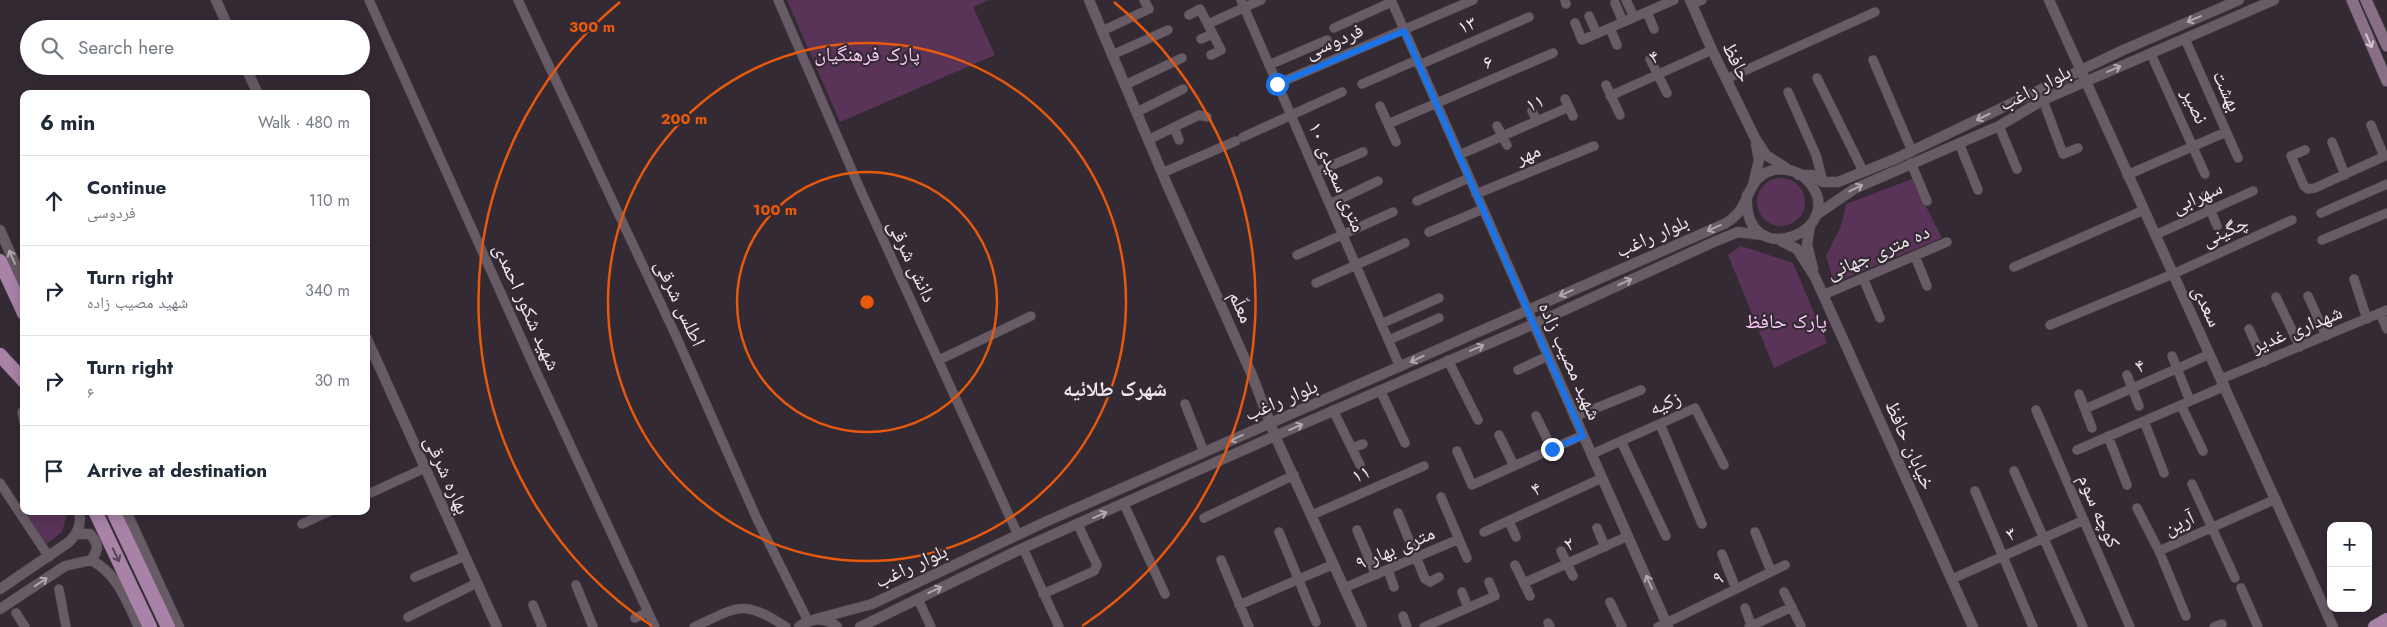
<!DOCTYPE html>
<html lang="en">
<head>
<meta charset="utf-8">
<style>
	body { margin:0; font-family:Jost,"Noto Naskh Arabic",sans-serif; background:#f2f2f3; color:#1f2937 }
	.controls { position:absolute; right:15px; bottom:15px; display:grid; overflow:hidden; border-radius:10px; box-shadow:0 2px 12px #0003 }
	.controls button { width:45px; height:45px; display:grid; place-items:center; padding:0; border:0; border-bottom:1px solid #e0e1e3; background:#fff; color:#1f2937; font:25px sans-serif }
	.stop { position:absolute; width:15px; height:15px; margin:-11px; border:4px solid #1a73e8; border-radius:50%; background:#fff }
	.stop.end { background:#1a73e8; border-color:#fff; box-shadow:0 1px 5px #0008 }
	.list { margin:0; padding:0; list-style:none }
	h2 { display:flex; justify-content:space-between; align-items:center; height:65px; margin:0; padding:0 20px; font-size:21px }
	h2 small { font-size:16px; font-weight:400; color:#747a83 }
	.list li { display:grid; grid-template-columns:32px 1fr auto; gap:15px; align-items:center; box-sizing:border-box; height:90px; padding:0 20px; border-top:1px solid #e0e1e3 }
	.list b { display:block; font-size:19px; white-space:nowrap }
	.list p { margin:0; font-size:16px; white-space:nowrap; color:#747a83 }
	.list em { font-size:16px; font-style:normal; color:#747a83 }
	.icon { flex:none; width:28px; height:28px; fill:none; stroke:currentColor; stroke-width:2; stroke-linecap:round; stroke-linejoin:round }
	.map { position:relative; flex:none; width:2387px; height:627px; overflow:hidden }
	.search { position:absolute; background:#fff; box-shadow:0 2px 12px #0003; left:20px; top:20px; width:350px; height:55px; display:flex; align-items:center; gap:12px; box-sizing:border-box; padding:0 18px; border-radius:28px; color:#747a83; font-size:19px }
	.panel { position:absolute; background:#fff; box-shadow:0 2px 12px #0003; left:20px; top:90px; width:350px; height:425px; border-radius:10px }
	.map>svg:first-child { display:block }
	.green { fill:#593458 }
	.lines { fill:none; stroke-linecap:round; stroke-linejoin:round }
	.minor-casing { stroke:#4e454d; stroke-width:10 }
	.tertiary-casing { stroke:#4e454d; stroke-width:11 }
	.secondary-casing { stroke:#4e454d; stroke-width:12 }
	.primary-casing { stroke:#4e454d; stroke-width:15 }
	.minor { stroke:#675b66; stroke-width:9 }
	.tertiary { stroke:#675b66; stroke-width:10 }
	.secondary { stroke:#886f86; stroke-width:11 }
	.primary { stroke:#a983a7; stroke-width:14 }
	.oneway { stroke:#b1a8b0 }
	.oneway2 { stroke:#cfc3ce }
	.oneway3 { stroke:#574556 }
	.route { stroke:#1a73e8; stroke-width:6 }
	.ring { fill:none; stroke:#e8590c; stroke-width:2.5 }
	.labels { text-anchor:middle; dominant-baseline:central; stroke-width:4.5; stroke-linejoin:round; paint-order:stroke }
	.street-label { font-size:20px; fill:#eee7ed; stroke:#342a34 }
	.park-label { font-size:20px; fill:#fdccfa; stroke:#342a34 }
	.neighbourhood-label { font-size:21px; font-weight:bold; fill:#eee7ed; stroke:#342a34 }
	.centre { fill:#e8590c; stroke:#342a34; stroke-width:2.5 }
	.ring-label { font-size:15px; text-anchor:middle; font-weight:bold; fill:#e8590c; stroke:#342a34; stroke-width:4.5; stroke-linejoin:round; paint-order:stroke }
</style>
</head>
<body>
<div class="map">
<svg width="2387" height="627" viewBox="0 0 2387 627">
	<rect width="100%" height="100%" fill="#342a34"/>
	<path class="green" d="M787,0H988L973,7L995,55L840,122Z
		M1757 202a24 24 0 1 1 48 0a24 24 0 1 1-48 0Z
		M1912,179L1942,238L1834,283L1826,256L1841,226L1846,204Z
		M1741,246L1793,263L1827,343L1774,368L1728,255Z
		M33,511H68L62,532L46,544L27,515Z"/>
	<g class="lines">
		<defs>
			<path id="minor" d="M369,0L536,371L655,627
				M518,0L676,336L757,519L808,621
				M778,0L861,191L1018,535
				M1241,0L1400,367
				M1391,0L1534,324
				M1565,0L1566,4
				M1626,0L1634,17
				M1615,3L1623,22
				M1692,4L1702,0
				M1647,12L1654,29
				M1189,15L1200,9L1221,50L1211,55
				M1589,16L1597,34
				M1575,23L1582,40L1674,0
				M1208,24L1261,0
				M1334,28L1392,2
				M1610,28L1617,45
				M1102,31L1149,9L1144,0
				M1201,39L1213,34
				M2185,39L2238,158
				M2151,54L2205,174
				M1112,55L1168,30
				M1650,59L1667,93
				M1873,60L1912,151
				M1269,65L1327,40
				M1419,65L1529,17
				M1817,78L1863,171
				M1726,79L1875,12
				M1277,84L1473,0
				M1362,84L1417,60
				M1125,85L1182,58
				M1606,85L1620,115
				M1788,92L1816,155L1823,182
				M1610,96L1712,50
				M1565,99L1573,116
				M2043,100L2063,154L2078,148
				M1380,106L1396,142
				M1532,111L1537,121
				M1137,112L1183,89
				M1388,124L1553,53
				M2371,125L2384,156
				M1497,126L1507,145
				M1999,126L2017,169
				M1174,127L1179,140
				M1243,137L1342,92
				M1148,140L1199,115L1207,117
				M2332,142L2345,175
				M1959,143L1978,190
				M2305,150L2291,156L2304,186L2308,189L2315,188L2387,155
				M1459,155L1569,107
				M1911,163L1927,201
				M1316,172L1363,152
				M1162,173L1236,141
				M2127,175L2226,132
				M1476,194L1594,146
				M2205,196L2217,226
				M1417,201L1469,178
				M1330,204L1378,181
				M2321,213L2387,184
				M1429,232L1483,209
				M2155,235L2253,191
				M2322,240L2387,213
				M1297,255L1393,212
				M1915,256L1927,286
				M2014,267L2144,210
				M1863,278L1880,318
				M2354,279L2367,319
				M1316,283L1405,243
				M1823,295L1947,242
				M2308,296L2326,336
				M2276,297L2300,347
				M2380,313L2387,329
				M1381,324L1439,298
				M2050,325L2173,274L2292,220
				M2249,329L2264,362
				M1389,340L1439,318
				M2172,356L2188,396
				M939,360L1031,316
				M1448,360L1478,420
				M1518,370L1548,356
				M2127,375L2139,406
				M2221,379L2387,310
				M1380,390L1405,443
				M2079,394L2092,428
				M1185,404L1204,452
				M2181,405L2203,451
				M2085,409L2210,354
				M1333,410L1360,465
				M2036,410L2130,627
				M22,412L24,422
				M1536,416L1552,449
				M1574,417L1641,390
				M2144,421L2164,473
				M1660,424L1702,524
				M1499,435L1514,466
				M2108,436L2127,485
				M1621,441L1666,536
				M1352,448L1363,444
				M2077,450L2225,386
				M1457,451L1472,485L1583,435
				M1592,454L1695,408L1724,465
				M2014,471L2083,627
				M0,483L49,557
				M2192,484L2235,578
				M1975,491L2033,627
				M366,495L425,468
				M1441,497L1467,558
				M1124,504L1165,594
				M2137,508L2159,551
				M1398,513L1425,579L1430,582L1439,577
				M1312,515L1424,466
				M1204,518L1294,475
				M1509,521L1516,537
				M302,524L330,511
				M1597,528L1605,547
				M1357,530L1376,575
				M1279,532L1316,622
				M1484,532L1602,478
				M1755,532L1771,571
				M1023,548L1059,627
				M1561,551L1573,576
				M1722,554L1736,589
				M1221,560L1249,627
				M1515,565L1530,596
				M1388,570L1394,587
				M415,577L465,556
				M1952,579L2084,520
				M1524,583L1628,536
				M576,585L593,627
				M1344,588L1459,539
				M2241,588L2258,627
				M59,589L66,627
				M1462,592L1468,608
				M1784,592L1801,626
				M1043,594L1094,571L1097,565L1078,525
				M918,599L931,627
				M1610,602L1622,627
				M533,605L542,627
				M1239,605L1334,564
				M1745,608L1752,627
				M16,613L25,627
				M1403,616L1407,627
				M2186,616L2159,551L2276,499
				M408,617L477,583
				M635,618L648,612
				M1548,623L1550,627
				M694,627C738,607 742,598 786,627
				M1424,627L1495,596L1489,582
				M1658,627L1785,565
				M1749,627L1792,607
				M2214,627L2222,624"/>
			<path id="tertiary" d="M216,0L229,29
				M1089,0L1169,189L1252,375L1275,436L1362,627
				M1690,0L1712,50L1755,138L1766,155L1786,168
				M2049,0L2333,627
				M245,66L258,94
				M1799,175H1813L1823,182H1838L1895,159L2121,51L2239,0
				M1754,181L1759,160L1756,144
				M1816,215L1854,189L1999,126L2043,100L2274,0
				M1810,226L1807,244L1813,269
				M0,230L24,284
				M1781,241L1797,249L1815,277L1973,627
				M1534,324L1668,627
				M366,337L497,627
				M126,511L179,627
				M77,534H90C99,544 99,550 91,560
				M0,589L69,542C78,533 82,524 79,511
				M0,609L65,566L91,560C117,573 127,601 139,627
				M816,619L872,604L1045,522L1724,224C1753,209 1743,181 1770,171C1780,167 1797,170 1805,178C1857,228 1742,277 1747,195
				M799,627C810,618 826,616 837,627
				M860,627L1023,548L1275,436L1534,324L1716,241L1738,232L1762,235"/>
			<path id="secondary" d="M2352,0L2387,81
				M2366,0L2387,46"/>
			<path id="primary" d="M0,261L24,313
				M0,355L24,381
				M95,511L150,627
				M113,511L168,627
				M2375,627L2387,620"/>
		</defs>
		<use href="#minor" class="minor-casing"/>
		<use href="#tertiary" class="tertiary-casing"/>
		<use href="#secondary" class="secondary-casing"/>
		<use href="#primary" class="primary-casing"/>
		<use href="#minor" class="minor"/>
		<use href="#tertiary" class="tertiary"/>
		<use href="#secondary" class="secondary"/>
		<use href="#primary" class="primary"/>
	</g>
	<defs><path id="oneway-shaft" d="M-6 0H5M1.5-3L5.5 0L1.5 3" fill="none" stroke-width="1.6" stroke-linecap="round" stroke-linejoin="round" transform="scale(1.25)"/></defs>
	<g class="oneway">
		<use href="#oneway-shaft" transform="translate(2194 19) rotate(157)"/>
		<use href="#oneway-shaft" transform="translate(2114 69) rotate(-23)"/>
		<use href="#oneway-shaft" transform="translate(1983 117) rotate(154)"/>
		<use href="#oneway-shaft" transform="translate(1856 188) rotate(-27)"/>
		<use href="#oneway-shaft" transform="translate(1714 228) rotate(156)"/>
		<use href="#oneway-shaft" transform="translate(12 257) rotate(-114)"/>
		<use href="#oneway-shaft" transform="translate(1625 282) rotate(-24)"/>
		<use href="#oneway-shaft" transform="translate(1566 293) rotate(156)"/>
		<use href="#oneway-shaft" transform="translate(1477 348) rotate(-23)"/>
		<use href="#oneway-shaft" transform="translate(1417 359) rotate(154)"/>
		<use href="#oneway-shaft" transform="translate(1296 427) rotate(-24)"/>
		<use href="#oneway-shaft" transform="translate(1236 438) rotate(156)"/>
		<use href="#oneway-shaft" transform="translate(1100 515) rotate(-24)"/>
		<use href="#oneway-shaft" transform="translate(41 582) rotate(-34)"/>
		<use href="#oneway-shaft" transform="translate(1649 582) rotate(-114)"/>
		<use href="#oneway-shaft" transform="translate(935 590) rotate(-25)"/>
	</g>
	<use class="oneway2" href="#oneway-shaft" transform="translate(2369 41) rotate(67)"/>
	<use class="oneway3" href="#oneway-shaft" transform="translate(116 555) rotate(65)"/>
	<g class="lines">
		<path class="route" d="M1277,84L1404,31L1583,436L1552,449"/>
	</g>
	<g class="ring">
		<circle cx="867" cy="302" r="130"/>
		<circle cx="867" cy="302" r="259"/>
		<path d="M652 626A389 389 0 0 1 620 2M1114 2A389 389 0 0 1 1082 626"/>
	</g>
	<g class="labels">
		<g class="street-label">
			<text transform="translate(1467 25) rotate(-23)">۱۳</text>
			<text transform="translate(1334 41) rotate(-23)">فردوسی</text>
			<text transform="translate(1654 57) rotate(-24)">۴</text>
			<text transform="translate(1488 62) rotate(-24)">۶</text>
			<text transform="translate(1737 62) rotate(64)">حافظ</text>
			<text transform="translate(2035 88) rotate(-27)">بلوار راغب</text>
			<text transform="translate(2227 91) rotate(66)">بهشت</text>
			<text transform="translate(1535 103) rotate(-23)">۱۱</text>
			<text transform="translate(2195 106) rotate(65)">نصیر</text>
			<text transform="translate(1528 154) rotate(-22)">مهر</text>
			<text transform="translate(1337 177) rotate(67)">۱۰ متری سعیدی</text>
			<text transform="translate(2197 197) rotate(-24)">سهرابی</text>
			<text transform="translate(2225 231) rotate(-24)">چگینی</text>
			<text transform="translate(1652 236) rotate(-24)">بلوار راغب</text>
			<text transform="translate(1878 252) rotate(-23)">ده متری جهانی</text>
			<text transform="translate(912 261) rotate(65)">دانش شرقی</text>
			<text transform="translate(680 303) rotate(65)">اطلس شرقی</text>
			<text transform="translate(2207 306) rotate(65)">سعدی</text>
			<text transform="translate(527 307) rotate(66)">شهید شکور احمدی</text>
			<text transform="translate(1241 307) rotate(66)">معلّم</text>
			<text transform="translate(2297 329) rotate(-22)">شهداری غدیر</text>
			<text transform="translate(1570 361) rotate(66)">شهید مصیب زاده</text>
			<text transform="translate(2140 366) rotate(-24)">۴</text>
			<text transform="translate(1281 400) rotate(-23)">بلوار راغب</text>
			<text transform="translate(1665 403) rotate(-23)">زکیه</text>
			<text transform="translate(1910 445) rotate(66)">خیابان حافظ</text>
			<text transform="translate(1361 474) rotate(-24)">۱۱</text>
			<text transform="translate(447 475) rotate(66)">بهاره شرقی</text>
			<text transform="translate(1536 489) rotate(-25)">۴</text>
			<text transform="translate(2099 511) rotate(67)">کوچه سوم</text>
			<text transform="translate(2179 523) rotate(-25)">آرین</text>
			<text transform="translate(2011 534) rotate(-24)">۳</text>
			<text transform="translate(1569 544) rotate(-24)">۲</text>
			<text transform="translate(1395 548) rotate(-23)">۹ متری بهار</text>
			<text transform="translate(911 566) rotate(-25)">بلوار راغب</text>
			<text transform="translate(1718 578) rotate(-26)">۹</text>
		</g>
		<g class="park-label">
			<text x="867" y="54">پارک فرهنگیان</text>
			<text x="1786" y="321">پارک حافظ</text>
		</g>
		<g class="neighbourhood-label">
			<text x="1115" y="389">شهرک طلائیه</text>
		</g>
	</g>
	<circle cx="867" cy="302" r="8" class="centre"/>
	<g class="ring-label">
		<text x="592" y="32">300 m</text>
		<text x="684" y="124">200 m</text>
		<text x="775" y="215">100 m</text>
	</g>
</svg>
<div class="controls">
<button>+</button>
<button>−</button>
</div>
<div class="stop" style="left:1277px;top:84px"></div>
<div class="stop end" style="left:1552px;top:449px"></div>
<div class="search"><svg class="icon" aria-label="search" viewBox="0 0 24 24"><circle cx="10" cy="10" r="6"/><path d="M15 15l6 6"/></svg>Search here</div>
<section class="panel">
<h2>6 min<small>Walk · 480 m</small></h2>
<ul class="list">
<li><svg class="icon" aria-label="ahead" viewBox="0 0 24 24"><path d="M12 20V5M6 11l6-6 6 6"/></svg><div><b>Continue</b><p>فردوسی</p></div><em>110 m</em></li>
<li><svg class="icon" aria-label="right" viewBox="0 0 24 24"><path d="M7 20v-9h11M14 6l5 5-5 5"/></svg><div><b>Turn right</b><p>شهید مصیب زاده</p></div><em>340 m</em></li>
<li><svg class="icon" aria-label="right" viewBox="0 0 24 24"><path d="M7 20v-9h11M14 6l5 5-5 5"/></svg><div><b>Turn right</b><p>۶</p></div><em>30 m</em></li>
<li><svg class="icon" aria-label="arrive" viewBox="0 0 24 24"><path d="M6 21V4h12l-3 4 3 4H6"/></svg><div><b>Arrive at destination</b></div></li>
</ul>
</section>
</div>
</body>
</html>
